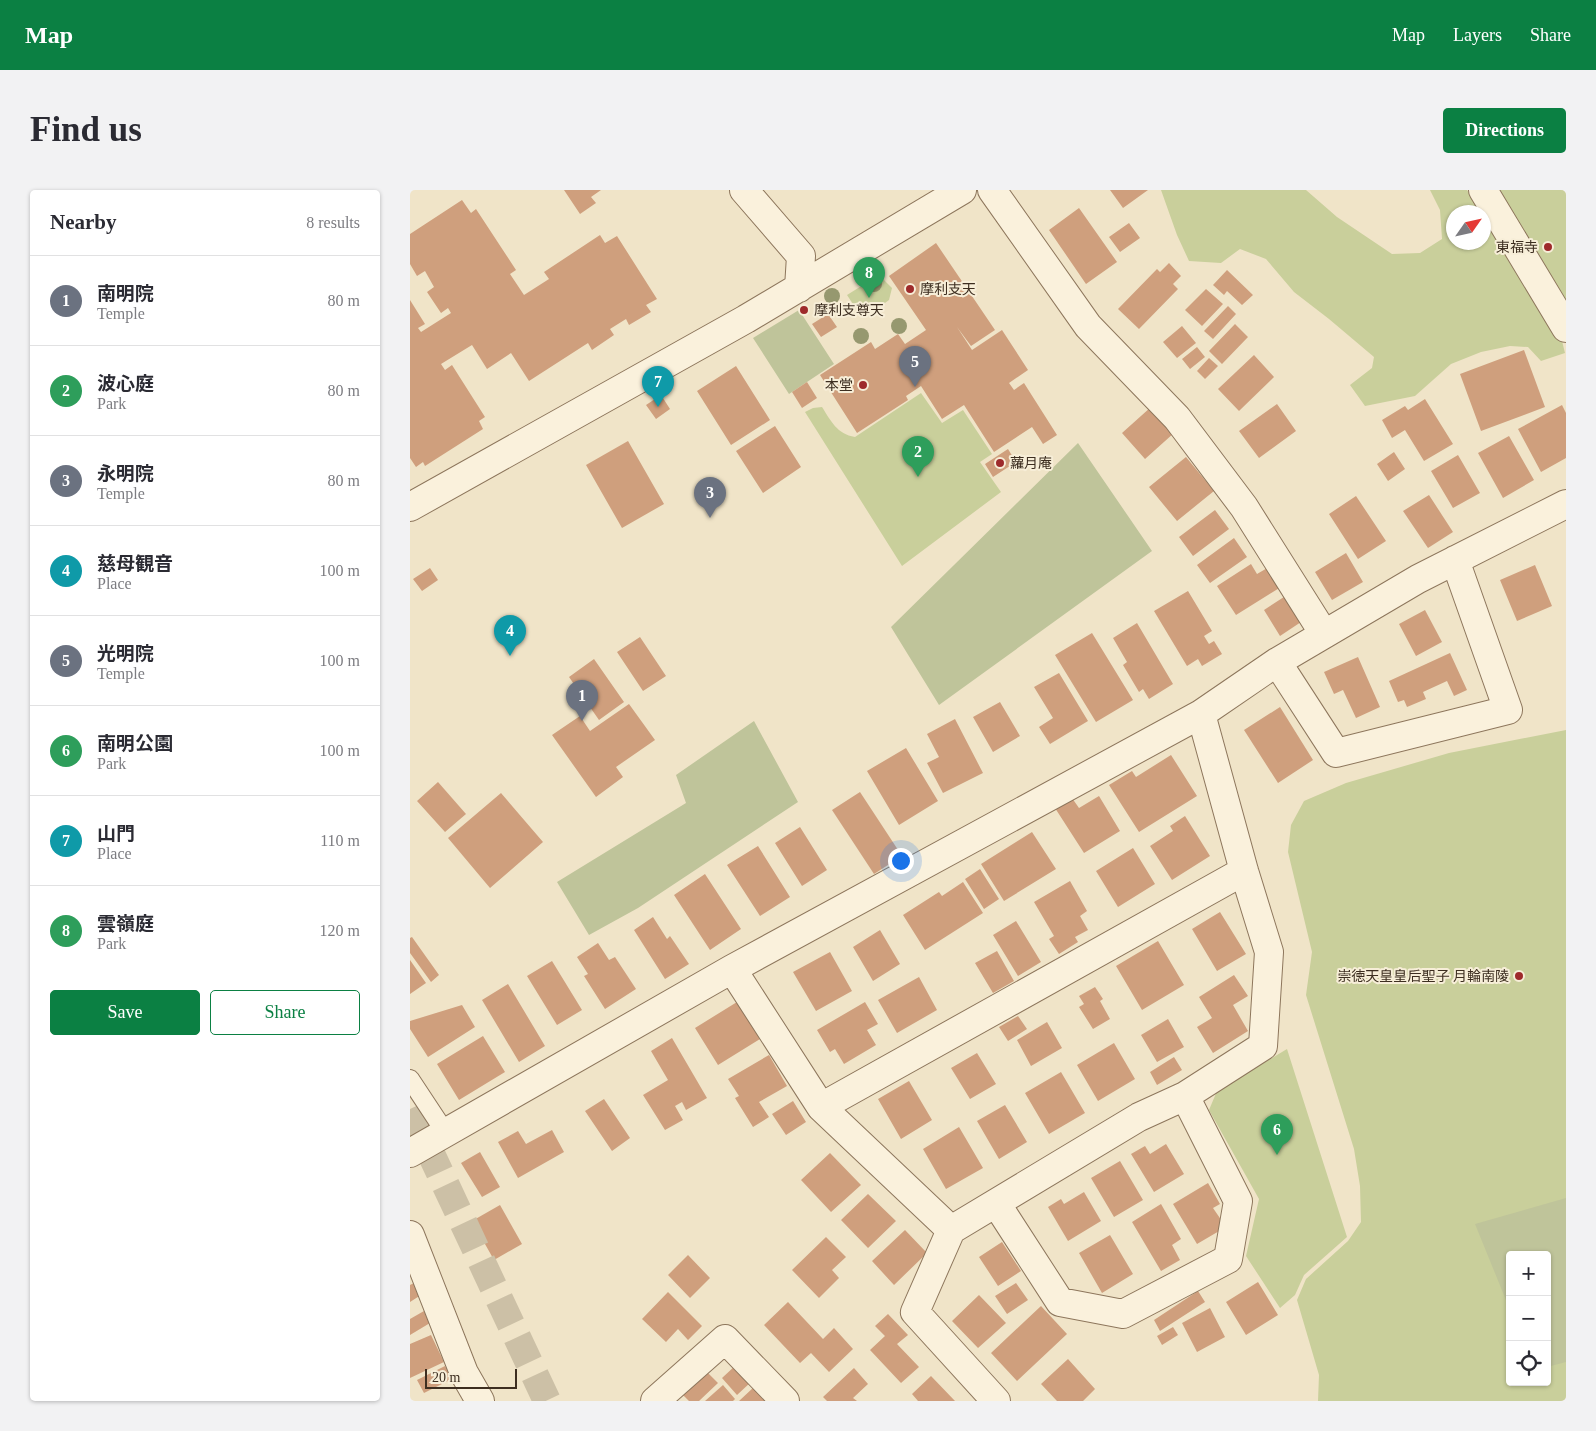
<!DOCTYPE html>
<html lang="en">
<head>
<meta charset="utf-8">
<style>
	body { margin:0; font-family:"Times New Roman","Noto Sans JP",serif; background:#f2f2f3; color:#2b2b33 }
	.controls { position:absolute; right:15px; bottom:15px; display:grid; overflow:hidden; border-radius:5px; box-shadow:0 1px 4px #0004 }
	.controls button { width:45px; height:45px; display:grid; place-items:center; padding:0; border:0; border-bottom:1px solid #e1e1e2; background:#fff; color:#2b2b33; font:25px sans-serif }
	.compass { position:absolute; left:1036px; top:15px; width:45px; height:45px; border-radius:50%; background:#fff; box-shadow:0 1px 4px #0004; rotate:56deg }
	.scale { position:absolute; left:15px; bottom:12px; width:92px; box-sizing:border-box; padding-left:5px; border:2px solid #3d2e20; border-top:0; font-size:14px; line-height:18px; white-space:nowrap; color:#3d2e20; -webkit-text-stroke:4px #f7eed8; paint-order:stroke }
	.you { position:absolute; left:490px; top:670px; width:18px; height:18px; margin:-12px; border:4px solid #fff; border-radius:50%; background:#1a73e8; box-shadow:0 0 0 8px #1a73e833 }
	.badge { display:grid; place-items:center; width:32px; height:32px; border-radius:50%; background:#0b8043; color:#fff; font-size:16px; font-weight:700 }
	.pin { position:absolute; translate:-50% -41px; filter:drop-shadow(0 1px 2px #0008) }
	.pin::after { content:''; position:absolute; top:26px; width:18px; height:15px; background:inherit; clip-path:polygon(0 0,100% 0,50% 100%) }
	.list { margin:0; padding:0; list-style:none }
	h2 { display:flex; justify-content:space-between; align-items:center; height:65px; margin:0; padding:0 20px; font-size:21px }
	h2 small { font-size:16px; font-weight:400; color:#7c7c81 }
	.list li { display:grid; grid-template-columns:32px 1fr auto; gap:15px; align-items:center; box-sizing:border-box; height:90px; padding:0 20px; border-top:1px solid #e1e1e2 }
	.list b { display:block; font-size:19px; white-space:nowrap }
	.list p { margin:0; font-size:16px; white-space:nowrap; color:#7c7c81 }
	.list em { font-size:16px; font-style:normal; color:#7c7c81 }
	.actions { display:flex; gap:10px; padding:15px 20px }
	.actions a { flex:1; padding:11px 0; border:1px solid #0b8043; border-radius:5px; text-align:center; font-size:18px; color:#0b8043 }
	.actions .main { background:#0b8043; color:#fff }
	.icon { flex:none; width:28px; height:28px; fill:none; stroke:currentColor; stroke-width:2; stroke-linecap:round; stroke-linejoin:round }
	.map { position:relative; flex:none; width:1156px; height:1211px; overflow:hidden; border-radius:5px }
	header { display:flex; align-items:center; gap:30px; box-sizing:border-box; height:70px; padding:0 25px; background:#0b8043; color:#fff }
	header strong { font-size:24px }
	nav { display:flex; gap:28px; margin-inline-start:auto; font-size:18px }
	.intro { display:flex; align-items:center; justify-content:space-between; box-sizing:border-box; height:120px; padding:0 30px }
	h1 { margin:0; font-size:35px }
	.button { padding:12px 22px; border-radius:5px; background:#0b8043; color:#fff; font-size:18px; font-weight:700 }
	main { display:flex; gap:30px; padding:0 30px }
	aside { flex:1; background:#fff; border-radius:5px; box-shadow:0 1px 4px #0004 }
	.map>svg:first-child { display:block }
	.green { fill:#c9cf9b; fill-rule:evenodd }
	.cemetery { fill:#bfc49a }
	.building { fill:#cf9f7d }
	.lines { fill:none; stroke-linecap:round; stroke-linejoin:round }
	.highway-tunnel { stroke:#ccc0a6; stroke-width:28; stroke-dasharray:28 14; stroke-linecap:butt }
	.lane-casing { stroke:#8d765c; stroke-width:20 }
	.street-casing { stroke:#8d765c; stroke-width:30 }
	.lane { stroke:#faf1dc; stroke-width:18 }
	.street { stroke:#faf1dc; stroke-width:28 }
	.tree { fill:#96986f }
	.poi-dot { fill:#9e2a2b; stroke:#f7eed8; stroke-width:2 }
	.labels { text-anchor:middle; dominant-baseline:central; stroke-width:4; stroke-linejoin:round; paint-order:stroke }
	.poi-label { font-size:14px; fill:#3d2e20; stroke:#f7eed8; text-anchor:end }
</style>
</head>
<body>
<header>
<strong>Map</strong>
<nav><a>Map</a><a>Layers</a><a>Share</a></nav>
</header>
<div class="intro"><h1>Find us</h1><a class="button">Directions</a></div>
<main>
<aside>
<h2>Nearby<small>8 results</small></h2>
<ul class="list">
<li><span class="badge" style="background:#6b7280">1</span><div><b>南明院</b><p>Temple</p></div><em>80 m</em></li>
<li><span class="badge" style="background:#2e9e5b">2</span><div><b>波心庭</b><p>Park</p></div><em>80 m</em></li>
<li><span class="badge" style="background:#6b7280">3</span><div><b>永明院</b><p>Temple</p></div><em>80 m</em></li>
<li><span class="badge" style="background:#0f9aa8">4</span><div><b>慈母観音</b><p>Place</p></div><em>100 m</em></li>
<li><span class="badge" style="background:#6b7280">5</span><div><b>光明院</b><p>Temple</p></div><em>100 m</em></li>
<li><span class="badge" style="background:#2e9e5b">6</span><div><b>南明公園</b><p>Park</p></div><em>100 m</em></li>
<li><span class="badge" style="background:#0f9aa8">7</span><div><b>山門</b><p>Place</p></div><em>110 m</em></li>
<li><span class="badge" style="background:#2e9e5b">8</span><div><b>雲嶺庭</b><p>Park</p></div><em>120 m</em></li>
</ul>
<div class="actions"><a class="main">Save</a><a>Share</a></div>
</aside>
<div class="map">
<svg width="1156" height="1211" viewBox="0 0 1156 1211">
	<rect width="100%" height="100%" fill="#f0e4c8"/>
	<path class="green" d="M751,0H896L927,27L982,64L1010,63L1032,49L1030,20L1020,0H1057L1075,24L1150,143L1155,163L1131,171L1118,157L1100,156L1071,162L1041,174L1005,206L955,216L940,195L962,178L964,167L919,129L884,102L856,69L830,59L811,73L779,71L767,45ZM1044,22H1074V52H1044Z
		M1089,0H1156V112L1128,68Z
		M469,85L482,98L479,110L464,121L451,126L437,105Z
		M511,203L532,233L553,220L582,264L570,272L591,302L492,376L395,222L403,218L412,217C421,231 427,244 445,247Z
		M1156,540V1211H908L909,1185L887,1110L896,1089L938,1051L951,1032L950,996L944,959L896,805L902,762L878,662L881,635L894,611L936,593L1039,563ZM1100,1065H1137V1192H1100Z
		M877,859L937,1047L894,1085L885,1105L870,1118L836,1066L849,1009L799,920L807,901Z"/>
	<path class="cemetery" d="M389,120L424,174L379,204L343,148Z
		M668,253L742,361L529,515L481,437Z
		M344,531L388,612L228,718L179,745L147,692L276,613L266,585Z
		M1156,1008V1172L1137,1177V1065H1100V1120L1065,1034Z"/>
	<path class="building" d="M154,0H191L181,7L186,13L170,24Z
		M700,0H738L713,18Z
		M52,10L61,23L66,19L106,80L100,84L114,105L139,89L134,82L190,45L195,53L207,46L247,109L236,115L241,122L219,135L216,129L200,139L204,145L182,160L178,153L119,191L101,163L77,179L62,155L31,174L35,180L42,175L75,227L69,231L73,239L15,276L13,272L6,277L0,268V110L15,134L8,138L11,142L41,123L38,118L31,123L17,102L24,97L15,81L7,86L0,74V44Z
		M669,18L707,72L676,94L639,40Z
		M719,33L730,48L710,62L699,47Z
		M526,53L585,140L561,156L547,137L562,160L592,140L618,180L599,193L604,200L614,193L647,245L633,254L622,237L584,262L554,215L532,229L511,196L496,206L498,210L447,243L410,185L461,152L465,159L488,144L495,154L516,140L479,86Z
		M759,73L771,86L763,94L768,99L729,139L708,119L747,79L750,82Z
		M817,80L843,105L832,115L817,101L814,105L803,95Z
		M796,99L813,114L792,136L775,120Z
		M818,116L826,124L803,149L794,141Z
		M418,124L427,137L411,147L402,134Z
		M825,134L838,147L812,174L799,161Z
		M772,136L786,153L767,168L753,152Z
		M787,157L795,167L780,179L772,169Z
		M1114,160L1135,217L1071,241L1050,184Z
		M844,165L864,187L829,221L808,199Z
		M799,168L808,176L795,189L787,181Z
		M326,176L360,230L321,255L287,201Z
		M397,192L407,208L392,218L382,202Z
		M251,205L260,219L246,229L236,215Z
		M1015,209L1043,254L1014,271L995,240L982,248L972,230L995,216L998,220Z
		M867,214L886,241L849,268L829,241Z
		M1152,215L1156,223V268L1131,282L1108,239Z
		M741,217L764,243L735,269L712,243Z
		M365,236L391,277L353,303L326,261Z
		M1099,246L1124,290L1093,308L1068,263Z
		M218,251L254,314L212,338L176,275Z
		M598,259L606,272L583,287L575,274Z
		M984,262L995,279L978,291L967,274Z
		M1048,265L1070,303L1043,318L1021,281Z
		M776,267L804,301L767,331L739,297Z
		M1019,305L1043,342L1018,358L993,321Z
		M946,306L976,351L948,369L919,324Z
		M805,320L819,339L783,366L769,347Z
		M824,348L837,367L800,393L787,375Z
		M936,363L953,392L922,410L905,382Z
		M841,374L847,384L859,377L871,397L826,425L807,396Z
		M1125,375L1142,416L1107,431L1090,390Z
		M20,378L28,390L12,401L3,389Z
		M778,401L802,441L794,446L799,454L804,451L812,464L792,476L788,469L777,476L744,421Z
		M877,405L894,430L870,446L854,420Z
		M1015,420L1032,452L1006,466L989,434Z
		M727,433L763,494L739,509L733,499L729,502L713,475L717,472L703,448Z
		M682,443L723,510L686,532L645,465Z
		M230,447L256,486L233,501L207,462Z
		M1040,463L1057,500L1044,506L1037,491L1013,502L1016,509L997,517L994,510L988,512L979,491Z
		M948,467L970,517L946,528L933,500L924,504L914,482Z
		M184,469L214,512L189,530L159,487Z
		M649,483L678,531L640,554L629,537L643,528L624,497Z
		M590,512L610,546L583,562L563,527Z
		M219,514L245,550L206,577L213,587L186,607L142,545L170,526L180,541Z
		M870,517L903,570L868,593L834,540Z
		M545,529L573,583L533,603L517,573L529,567L517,544Z
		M496,558L528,611L489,635L457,581Z
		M761,565L787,606L729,642L699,595L722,581L726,587Z
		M28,592L56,624L35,642L7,611Z
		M450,602L492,666L464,684L422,620Z
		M91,603L133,652L80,698L38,648Z
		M689,606L710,641L674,663L645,618L662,608L669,618Z
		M775,626L800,666L762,690L740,656L763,641L760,636Z
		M390,637L417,680L392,696L365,653Z
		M622,642L646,679L594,711L571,674Z
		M348,656L380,707L350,726L317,675Z
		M723,658L745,694L708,717L686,681Z
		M570,679L589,709L574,719L555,689Z
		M295,684L331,739L300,760L264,705Z
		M660,691L677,721L670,726L678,740L665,747L668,752L649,764L639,749L644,746L624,712Z
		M553,692L573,723L515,760L493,725L529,702L532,706Z
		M810,722L836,764L807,781L782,739Z
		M243,727L257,749L260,746L279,774L255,789L224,740Z
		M606,731L631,772L608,786L583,745Z
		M470,740L490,774L463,791L443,757Z
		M2,747L29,785L21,792L0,763V748Z
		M748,751L774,795L732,820L706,776Z
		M188,753L199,770L205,767L226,799L195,819L174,786L178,784L167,767Z
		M587,761L604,791L583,803L565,773Z
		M420,762L442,801L406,821L383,782Z
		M0,770L16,793L0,804Z
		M142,771L172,820L147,835L117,786Z
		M824,785L838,806L823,815L838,841L803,863L787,837L802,828L789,807Z
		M509,787L527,820L487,843L468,810Z
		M98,794L135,856L109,872L72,810Z
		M685,797L693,809L690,811L700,829L683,839L669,817L674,814L669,806Z
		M327,812L350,849L308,875L285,838Z
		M455,812L468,834L457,840L466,855L434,874L425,859L420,862L407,840Z
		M52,815L65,837L18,867L0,839V831Z
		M608,826L617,839L598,851L589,837Z
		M758,829L774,857L747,872L731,845Z
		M637,832L652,858L621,876L607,850Z
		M73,846L95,882L49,910L27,874Z
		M262,848L297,908L276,920L272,912L265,916L273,930L255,940L233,905L258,890L241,861Z
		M704,853L725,889L688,911L667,875Z
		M567,863L586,894L560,909L541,878Z
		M359,865L377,896L349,912L359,927L343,937L325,908L329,906L318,889Z
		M764,867L772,880L747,895L740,882Z
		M651,882L675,923L639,944L615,903Z
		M499,891L522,930L491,949L468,909Z
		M194,909L220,948L202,961L175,921Z
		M383,911L396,932L376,945L362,924Z
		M595,915L617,952L589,969L567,931Z
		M549,937L573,978L536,999L513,959Z
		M142,940L154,962L108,988L88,952L108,941L116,954Z
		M756,954L774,984L744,1002L721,964L735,956L740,964Z
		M70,962L90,997L72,1007L51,973Z
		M420,963L451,995L421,1022L391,990Z
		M710,971L733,1010L704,1027L681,988Z
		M798,993L810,1014L803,1018L816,1037L787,1054L763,1014Z
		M674,1002L691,1031L658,1051L638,1017L651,1009L654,1014Z
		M458,1004L486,1031L458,1058L431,1030Z
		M751,1014L771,1049L762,1055L770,1070L751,1081L722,1032Z
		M90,1015L112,1054L84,1070L62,1031Z
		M495,1040L517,1063L484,1095L462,1071Z
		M700,1045L723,1084L692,1103L669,1063Z
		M416,1047L436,1067L422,1080L429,1088L409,1108L382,1080Z
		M592,1052L611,1081L588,1096L569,1067Z
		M278,1065L300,1088L280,1108L258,1085Z
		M848,1092L868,1125L836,1145L816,1112Z
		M4,1093L11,1105L0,1112V1095Z
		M606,1093L618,1110L597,1124L585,1106Z
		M788,1101L795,1112L750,1141L744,1130Z
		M258,1102L292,1136L278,1150L268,1139L256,1152L232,1129Z
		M569,1105L596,1133L568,1158L542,1131Z
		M378,1112L413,1149L424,1138L443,1159L419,1182L401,1163L390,1173L354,1135Z
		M631,1116L657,1144L607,1191L581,1163Z
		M800,1118L815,1147L787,1162L772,1133Z
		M14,1121L20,1133L0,1145V1129Z
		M478,1124L498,1145L487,1154L509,1177L491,1193L460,1160L475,1146L465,1136Z
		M763,1137L768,1145L752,1155L747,1146Z
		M21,1145L34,1172L0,1188V1154Z
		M658,1169L685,1199L673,1211H647L631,1194Z
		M326,1175L341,1192L327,1205L312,1188Z
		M35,1176L42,1189L14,1203L7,1190Z
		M444,1178L458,1194L443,1208L447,1211H417L413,1207Z
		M297,1182L308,1193L289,1211H279L273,1205Z
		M521,1186L545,1211H508L502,1204Z
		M313,1195L325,1209L323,1211H295Z
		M344,1197L357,1211H329Z"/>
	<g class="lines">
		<path class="highway-tunnel" d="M0,919L137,1211"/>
		<defs>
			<path id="lane" d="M0,889L35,942"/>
			<path id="street" d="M334,0L391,66L389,98
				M582,0L678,136L767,228L834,317L914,444
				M1073,0L1156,138
				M0,317L336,129L552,0
				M867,472L926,563L1098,520L1045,370
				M322,779L411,917L541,1040
				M411,917L834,681
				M0,963L322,779L791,524L867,472L1008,389L1156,314
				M586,1013L650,1112L713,1124L818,1069L828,1011L775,906
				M0,1045L54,1183L70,1211
				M245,1211L315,1149L375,1211
				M586,1211L505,1122L541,1040L729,927L775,906L853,856L859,762L834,681L791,524"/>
		</defs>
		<use href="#lane" class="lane-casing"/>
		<use href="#street" class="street-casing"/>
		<use href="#lane" class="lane"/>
		<use href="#street" class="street"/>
	</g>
	<g class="tree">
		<circle cx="464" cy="94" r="8"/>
		<circle cx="422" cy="106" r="8"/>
		<circle cx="489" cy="136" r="8"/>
		<circle cx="451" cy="146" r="8"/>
	</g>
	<g class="poi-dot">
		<circle cx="1138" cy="57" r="5"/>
		<circle cx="500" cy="99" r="5"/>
		<circle cx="394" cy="120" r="5"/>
		<circle cx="453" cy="195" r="5"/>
		<circle cx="590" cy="273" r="5"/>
		<circle cx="1109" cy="786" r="5"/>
	</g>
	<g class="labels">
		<g class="poi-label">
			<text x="1128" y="57">東福寺</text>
			<text x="510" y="99" text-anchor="start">摩利支天</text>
			<text x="404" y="120" text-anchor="start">摩利支尊天</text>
			<text x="443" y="195">本堂</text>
			<text x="600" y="273" text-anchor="start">蘿月庵</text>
			<text x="1099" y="786">崇徳天皇皇后聖子 月輪南陵</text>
		</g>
	</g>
</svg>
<div class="controls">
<button>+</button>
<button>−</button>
<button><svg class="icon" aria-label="locate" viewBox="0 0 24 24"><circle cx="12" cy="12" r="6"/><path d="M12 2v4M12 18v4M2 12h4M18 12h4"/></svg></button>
</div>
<svg class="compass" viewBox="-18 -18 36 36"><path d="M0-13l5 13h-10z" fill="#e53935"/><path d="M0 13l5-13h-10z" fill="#7c7c81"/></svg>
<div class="scale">20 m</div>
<div class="you"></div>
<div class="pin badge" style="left:172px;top:531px;background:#6b7280">1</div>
<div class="pin badge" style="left:508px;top:287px;background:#2e9e5b">2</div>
<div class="pin badge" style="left:300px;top:328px;background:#6b7280">3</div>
<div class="pin badge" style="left:100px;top:466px;background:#0f9aa8">4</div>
<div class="pin badge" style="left:505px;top:197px;background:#6b7280">5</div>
<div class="pin badge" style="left:867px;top:965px;background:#2e9e5b">6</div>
<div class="pin badge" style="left:248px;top:217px;background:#0f9aa8">7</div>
<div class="pin badge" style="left:459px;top:108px;background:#2e9e5b">8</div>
</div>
</main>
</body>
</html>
